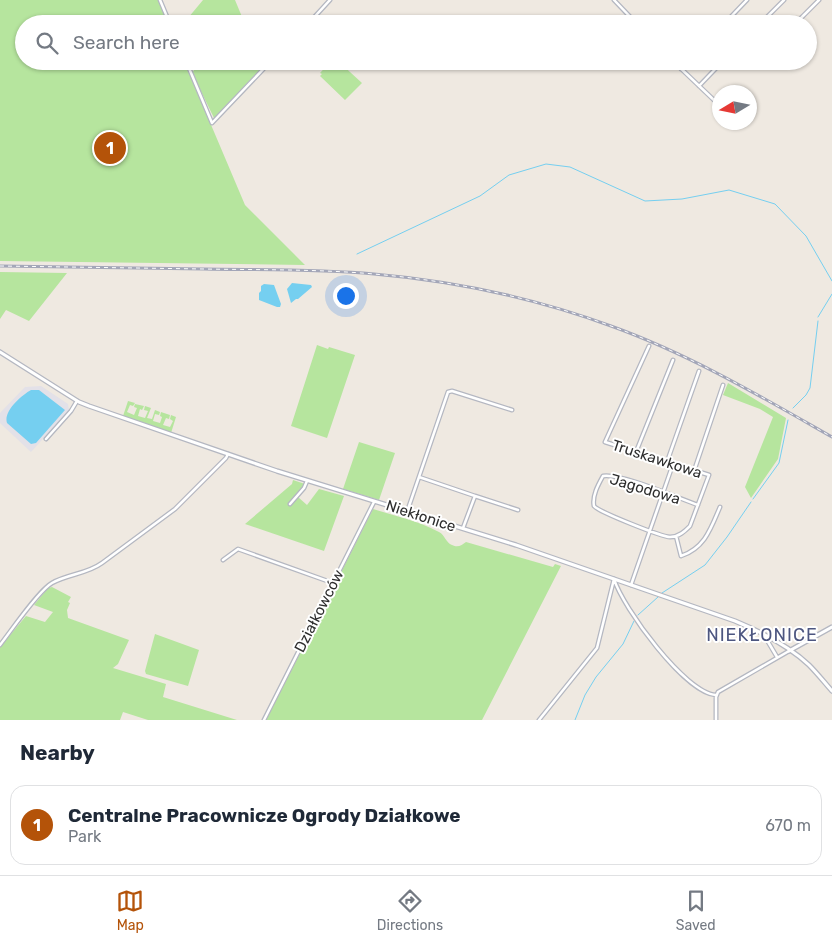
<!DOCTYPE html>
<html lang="en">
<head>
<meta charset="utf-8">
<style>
	body { margin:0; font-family:Rubik,sans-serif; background:#f2f2f3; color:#1f2937 }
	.compass { position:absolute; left:712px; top:85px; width:45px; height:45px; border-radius:50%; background:#fff; box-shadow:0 1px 4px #0004; rotate:260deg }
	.you { position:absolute; left:345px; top:295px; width:18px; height:18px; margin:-12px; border:4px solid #fff; border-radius:50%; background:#1a73e8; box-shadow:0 0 0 8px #1a73e833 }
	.badge { display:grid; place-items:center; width:32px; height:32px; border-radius:50%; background:#b45309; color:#fff; font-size:16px; font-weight:700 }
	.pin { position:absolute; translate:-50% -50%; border:2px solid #fff; box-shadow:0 1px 5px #0006 }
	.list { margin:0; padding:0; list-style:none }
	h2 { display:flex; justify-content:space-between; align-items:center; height:65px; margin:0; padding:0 20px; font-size:21px }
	h2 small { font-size:16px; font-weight:400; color:#747a83 }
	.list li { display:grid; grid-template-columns:32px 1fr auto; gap:15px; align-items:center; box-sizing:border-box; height:80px; margin:0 10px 10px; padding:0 10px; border:1px solid #e0e1e3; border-radius:15px }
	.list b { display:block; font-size:19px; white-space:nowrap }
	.list p { margin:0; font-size:16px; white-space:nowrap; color:#747a83 }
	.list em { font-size:16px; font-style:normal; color:#747a83 }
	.icon { flex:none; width:28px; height:28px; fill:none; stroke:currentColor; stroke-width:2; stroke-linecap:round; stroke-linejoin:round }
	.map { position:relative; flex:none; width:832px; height:720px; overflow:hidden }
	.search { position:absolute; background:#fff; box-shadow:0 1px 4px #0004; left:15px; right:15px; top:15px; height:55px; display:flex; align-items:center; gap:12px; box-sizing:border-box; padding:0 18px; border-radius:28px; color:#747a83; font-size:19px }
	.sheet { height:155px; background:#fff }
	nav { display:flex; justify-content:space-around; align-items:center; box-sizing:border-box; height:70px; border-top:1px solid #e0e1e3; background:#fff; font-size:14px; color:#747a83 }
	nav a { display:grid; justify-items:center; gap:2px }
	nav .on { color:#b45309 }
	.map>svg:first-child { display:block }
	.industrial { fill:#e3e1e8 }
	.green { fill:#b6e59e }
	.water { fill:#75cff0 }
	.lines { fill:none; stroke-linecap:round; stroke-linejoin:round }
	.stream { stroke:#75cff0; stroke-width:1 }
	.street-casing { stroke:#b4b7c1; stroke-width:5 }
	.secondary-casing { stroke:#b4b7c1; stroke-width:5.5 }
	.street { stroke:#fff; stroke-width:2.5 }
	.secondary { stroke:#fff; stroke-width:3 }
	.rail-casing { stroke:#a3a6b8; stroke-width:3 }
	.rail { stroke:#fff; stroke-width:1; stroke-dasharray:4; stroke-linecap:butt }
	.labels { text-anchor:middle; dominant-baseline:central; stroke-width:4; stroke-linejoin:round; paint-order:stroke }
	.street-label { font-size:15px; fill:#2e2e2e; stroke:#fff }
	.quarter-label { font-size:18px; letter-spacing:1px; fill:#4d5680; stroke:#fff }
</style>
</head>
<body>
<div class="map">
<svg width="832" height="720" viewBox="0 0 832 720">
	<rect width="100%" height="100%" fill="#efe9e1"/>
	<path class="industrial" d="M41,386L68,404L69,410L31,452L0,423V413L25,387Z"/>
	<path class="green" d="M0,0H158L168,24H24V61H184L245,205L305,265L0,261Z
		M203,0H235L245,24H183Z
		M191,61H262L264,66L214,118L192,73L194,70Z
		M331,61H338L362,83L345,100L320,76L322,74L320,73Z
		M0,272L67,273L29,321L6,310L0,319Z
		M317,345L328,349L329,347L355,355L327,438L291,426Z
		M728,383L786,418L778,459L751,498L745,487L773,417L760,409L723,395Z
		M128,401L135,403L133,406L130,405L127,412L134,415L137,408L134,407L135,404L144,406L142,410L140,409L138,416L145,418L148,411L144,410L145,406L151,408L147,418L152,419L155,410L160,412L159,415L155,414L153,421L160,423L162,417L160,416L161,412L170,415L169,419L166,418L163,425L170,427L173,421L170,419L171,415L176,417L171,433L123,416Z
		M359,442L395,453L379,500L343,489Z
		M293,480L305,484L293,499L295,501L298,497L307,505L319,489L344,496L324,551L245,524L292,484Z
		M373,509C395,516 419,521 439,532C445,535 446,543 452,545C458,548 462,545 466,542L553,567L555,564L561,566L482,720H266Z
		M52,587L71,597L68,602L70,603L67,610L68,618L129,640L118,664L113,668L166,684L163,697L237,720H148L123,712L120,720H0V647L26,616L45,622L53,612L34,605L48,588Z
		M155,634L199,650L188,686L146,674L145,671Z"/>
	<path class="water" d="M292,283L311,285L312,287L298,299H296L291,303L287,289Z
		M264,284L274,285L281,304L280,307H277L259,300V293L261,291V286Z
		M31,390H39L65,410L36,443L31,444L7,423C3,411 22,395 31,390Z"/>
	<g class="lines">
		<path class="stream" d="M357,254L480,196L509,175L546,164L570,167L645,201L682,199L729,190L775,204L806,236L832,281
			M818,317L832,294
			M793,408L806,395L810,388L818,321
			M753,499L779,463L788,420
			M662,593L705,565L727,537L751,502
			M638,615L658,597
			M575,720L585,695L596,677L623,644L634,621"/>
		<defs>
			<path id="street" d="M160,0L170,24
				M614,0L637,24
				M308,24L330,0
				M626,24L631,18
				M724,24L747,0
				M760,24L784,0
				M795,24L819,0
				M186,61L212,123L271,61
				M673,61L717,103
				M681,69L688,61
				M699,86L723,61
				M649,346L605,442L709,475L690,526C685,531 679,537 670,537C662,537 599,512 594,506C592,496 598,485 603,476C621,473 678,498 698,505
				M46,439L71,411L77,401
				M636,452L673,360
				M667,462L699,371
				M694,471L723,385
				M419,477L475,496
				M290,504L304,488L307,481
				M407,512L448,392L452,391L512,410
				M463,528L475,496L518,510
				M676,536L681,556C705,548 711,528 720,507
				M223,560L238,549L333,583
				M614,579C623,608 685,693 716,695
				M631,585L673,464
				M764,635L777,657
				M0,645C11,631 39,590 52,583C68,574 87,574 102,563L175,509L226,458L228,454
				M264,720L374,502
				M539,720L597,648L614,579
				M716,720V697L718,692L789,651"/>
			<path id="secondary" d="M0,352L79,402L89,406L277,471L516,545L735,621C759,631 790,647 809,665C817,673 824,682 832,691
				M789,651L832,627"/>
		</defs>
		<use href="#street" class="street-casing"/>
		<use href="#secondary" class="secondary-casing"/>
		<use href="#street" class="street"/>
		<use href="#secondary" class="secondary"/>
		<defs>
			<path id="rail" d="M0,266C68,267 136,268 204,269C261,270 317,269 374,274C454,281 535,298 611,326C689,354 760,396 832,437"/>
		</defs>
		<use href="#rail" class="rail-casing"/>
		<use href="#rail" class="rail"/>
	</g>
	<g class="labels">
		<g class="street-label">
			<text transform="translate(657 459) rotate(18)">Truskawkowa</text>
			<text transform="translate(645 489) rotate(17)">Jagodowa</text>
			<text transform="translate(421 516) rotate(18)">Niekłonice</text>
			<text transform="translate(319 611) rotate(-63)">Działkowców</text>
		</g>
		<g class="quarter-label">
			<text x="762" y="635">NIEKŁONICE</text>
		</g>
	</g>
</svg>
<svg class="compass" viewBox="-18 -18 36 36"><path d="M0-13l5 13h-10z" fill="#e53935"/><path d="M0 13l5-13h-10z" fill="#747a83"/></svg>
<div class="you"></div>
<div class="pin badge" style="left:110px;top:148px">1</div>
<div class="search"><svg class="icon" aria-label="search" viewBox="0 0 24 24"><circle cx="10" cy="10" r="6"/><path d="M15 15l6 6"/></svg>Search here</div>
</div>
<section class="sheet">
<h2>Nearby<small></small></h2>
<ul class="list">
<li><span class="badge">1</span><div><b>Centralne Pracownicze Ogrody Działkowe</b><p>Park</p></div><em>670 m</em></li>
</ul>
</section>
<nav>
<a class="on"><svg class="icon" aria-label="map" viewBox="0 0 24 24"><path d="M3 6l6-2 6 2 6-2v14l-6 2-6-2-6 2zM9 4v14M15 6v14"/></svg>Map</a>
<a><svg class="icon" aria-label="directions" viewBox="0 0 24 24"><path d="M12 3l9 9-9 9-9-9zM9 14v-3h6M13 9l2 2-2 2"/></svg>Directions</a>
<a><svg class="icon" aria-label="saved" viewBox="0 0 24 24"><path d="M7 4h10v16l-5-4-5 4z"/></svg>Saved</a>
</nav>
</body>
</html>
